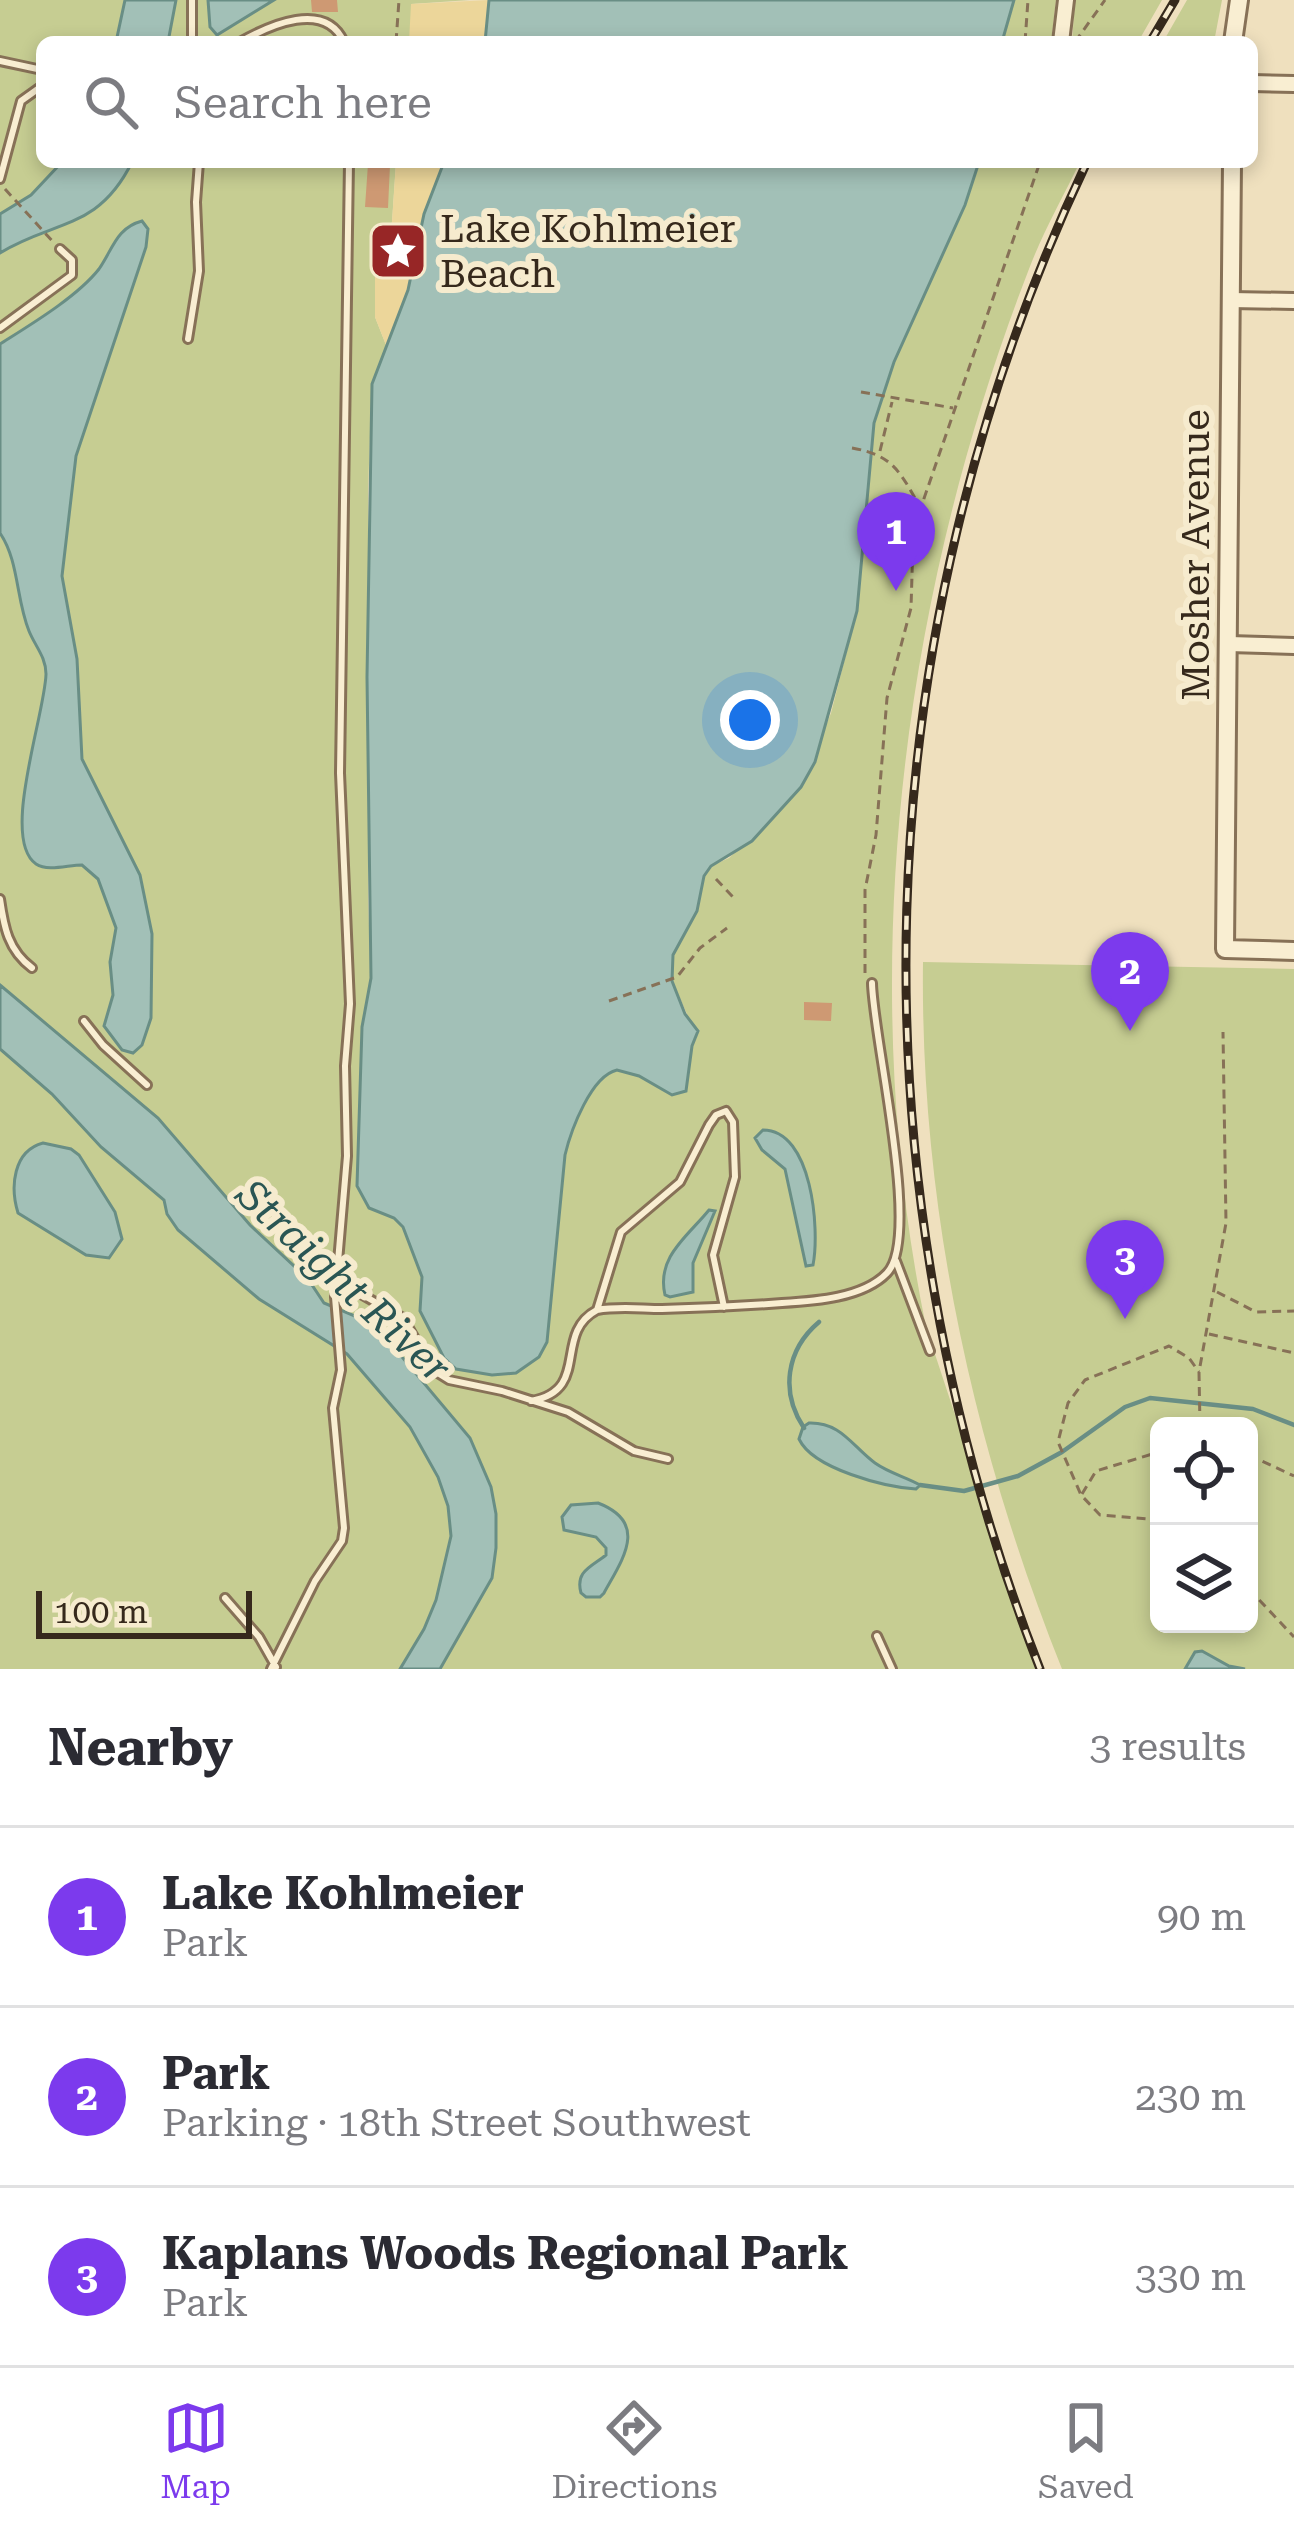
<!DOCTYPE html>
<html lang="en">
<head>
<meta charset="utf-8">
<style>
	body { margin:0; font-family:"Roboto Serif",serif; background:#f2f2f3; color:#2b2b33 }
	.controls { position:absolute; right:36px; bottom:36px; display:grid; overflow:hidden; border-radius:18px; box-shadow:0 6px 18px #0003 }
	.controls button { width:108px; height:108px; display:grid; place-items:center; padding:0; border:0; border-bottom:3px solid #e1e1e2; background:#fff; color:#2b2b33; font:60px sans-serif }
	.scale { position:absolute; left:36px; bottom:30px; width:216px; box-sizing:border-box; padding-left:12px; border:6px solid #36291c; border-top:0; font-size:33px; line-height:42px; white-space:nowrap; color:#36291c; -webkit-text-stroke:9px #f6ebce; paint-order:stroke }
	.you { position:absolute; left:750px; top:720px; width:42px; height:42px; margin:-30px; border:9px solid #fff; border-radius:50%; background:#1a73e8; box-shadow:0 0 0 18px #1a73e833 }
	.badge { display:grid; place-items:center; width:78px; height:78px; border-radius:50%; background:#7c3aed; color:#fff; font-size:39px; font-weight:700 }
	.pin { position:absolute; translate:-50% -99px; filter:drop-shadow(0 3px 6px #0008) }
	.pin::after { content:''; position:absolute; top:63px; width:42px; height:36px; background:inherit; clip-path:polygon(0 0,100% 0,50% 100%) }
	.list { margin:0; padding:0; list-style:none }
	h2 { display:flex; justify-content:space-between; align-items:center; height:156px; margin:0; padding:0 48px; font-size:51px }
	h2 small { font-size:39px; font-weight:400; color:#7c7c81 }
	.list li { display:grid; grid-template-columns:78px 1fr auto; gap:36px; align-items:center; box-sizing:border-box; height:180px; padding:0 48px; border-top:3px solid #e1e1e2 }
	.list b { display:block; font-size:45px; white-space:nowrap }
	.list p { margin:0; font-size:39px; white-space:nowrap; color:#7c7c81 }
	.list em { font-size:39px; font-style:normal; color:#7c7c81 }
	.icon { flex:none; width:66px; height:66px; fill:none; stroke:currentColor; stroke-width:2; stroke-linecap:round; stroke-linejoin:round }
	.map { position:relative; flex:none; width:1294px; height:1669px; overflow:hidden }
	.search { position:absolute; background:#fff; box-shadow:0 6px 18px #0003; left:36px; right:36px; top:36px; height:132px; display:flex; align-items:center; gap:30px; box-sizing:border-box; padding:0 42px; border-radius:18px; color:#7c7c81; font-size:45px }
	.sheet { height:696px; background:#fff }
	nav { display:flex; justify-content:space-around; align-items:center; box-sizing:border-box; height:168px; border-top:3px solid #e1e1e2; background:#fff; font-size:33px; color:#7c7c81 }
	nav a { display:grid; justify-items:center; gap:6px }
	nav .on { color:#7c3aed }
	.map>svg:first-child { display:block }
	.green { fill:#c6cd92; fill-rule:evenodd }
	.sand { fill:#ecd69a }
	.water { fill:#a2c0b7; stroke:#698e85; stroke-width:3 }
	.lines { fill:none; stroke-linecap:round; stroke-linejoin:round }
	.stream { stroke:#698e85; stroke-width:4.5 }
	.building { fill:#ce9973 }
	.service-casing { stroke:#877157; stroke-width:12 }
	.minor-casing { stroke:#877157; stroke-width:20 }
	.tertiary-casing { stroke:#877157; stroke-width:22 }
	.path { stroke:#877157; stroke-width:3; stroke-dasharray:9 6; stroke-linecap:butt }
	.service { stroke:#f9eed2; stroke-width:6 }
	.minor { stroke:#f9eed2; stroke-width:14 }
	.tertiary { stroke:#f9eed2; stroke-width:16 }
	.rail-casing { stroke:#36291c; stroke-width:9 }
	.rail { stroke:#f6ebce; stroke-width:4.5; stroke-dasharray:14; stroke-linecap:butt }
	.labels { text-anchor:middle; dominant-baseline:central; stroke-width:12; stroke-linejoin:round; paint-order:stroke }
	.poi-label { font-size:39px; fill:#36291c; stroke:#f6ebce; text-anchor:start }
	.street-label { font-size:39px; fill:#36291c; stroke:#f6ebce }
	.water-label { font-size:42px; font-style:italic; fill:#2a5654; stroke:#f6ebce }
</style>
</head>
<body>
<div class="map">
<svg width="1294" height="1669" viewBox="0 0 1294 1669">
	<rect width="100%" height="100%" fill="#efe0be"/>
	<path class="green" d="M0,0H470L411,4L438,42H42V162H396L392,222L375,267V317L386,345L372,384L368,490V900L371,978L362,1027L357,1186L369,1208L394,1218L403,1227L422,1277L420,1311L438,1348L547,1342L565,1155C571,1130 590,1076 617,1070L639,1076L672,1095L686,1091L692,1046L697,1037L672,980L673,955L689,928L703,876L711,866L729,858L801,787L831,713L857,611L874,423L894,362L965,205L979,162H1080C1063,197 1043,232 1029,269C900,601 854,976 926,1327L1039,1669H0Z
		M1014,0H1056L1051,42H1002Z
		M1075,0H1162L1138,42H1072Z
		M1187,0H1222L1214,42H1163Z
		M923,962L1294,969V1669H1062C972,1444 920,1204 923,962ZM1159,1426H1249V1624H1159Z"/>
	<path class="sand" d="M489,0L485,42H409L411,4Z
		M396,162H444L424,214L408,290L386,345L375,317V267L392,222Z"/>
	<path class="water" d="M125,0H176L168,42H116Z
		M208,0H274L217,35L210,27Z
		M489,0H1014L1002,42H485Z
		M62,162H132C98,231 53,220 0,253V214L31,195Z
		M444,162H979L965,205L894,362L874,423L857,611L815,762L801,787L752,841L711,866L704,876L697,911L673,955L672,981L685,1014L698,1031L692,1046L686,1091L672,1095L639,1076L617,1070C591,1076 571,1130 565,1155L547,1342L539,1357L516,1373L492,1375L456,1369L444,1358L420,1311L422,1277L403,1227L394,1218L369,1208L357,1186L362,1027L371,978L367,677L372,384L408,290L424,214Z
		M142,221L148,229L146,247L76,456L62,576L77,659L82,759L140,875L152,934L151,1018L142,1045L133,1053L122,1050L104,1026L113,995L110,962L116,928L98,879L82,865C68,865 48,872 36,864C0,839 45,715 46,674C46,657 35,646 29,631C16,599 19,561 0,533V344C30,325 77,297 99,269C113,249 116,228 142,221Z
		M0,985L158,1118L250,1225L308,1279L324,1303L362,1319L387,1339L470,1438L491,1487L496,1514V1548L492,1578L440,1669H400L424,1629L436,1600L451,1536L448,1506L438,1477L410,1427L347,1354L259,1299L178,1230L167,1214L164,1200L101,1147L52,1094L0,1049Z
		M763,1130C812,1130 820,1229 813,1265L806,1266L785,1169L762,1150L755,1138Z
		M43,1143L71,1149L79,1155L115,1212L122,1239L109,1258L86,1255L18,1213C10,1187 13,1151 43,1143Z
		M709,1210L715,1211L693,1263V1292L670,1297L665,1295C656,1257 688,1236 709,1210Z
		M809,1423C841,1422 852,1446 875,1463C889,1473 906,1477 920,1485L916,1489C885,1487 813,1469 799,1439L803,1427Z
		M598,1503C650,1523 622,1560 604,1593L600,1597H586L581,1593C575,1571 591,1567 606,1555V1548L596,1537L564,1530L562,1517L571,1505Z
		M1202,1651L1229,1666L1245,1669H1185L1195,1652Z"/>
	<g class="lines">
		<path class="stream" d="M804,1428C780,1392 786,1350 819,1322
			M920,1485L964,1491L1018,1476L1062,1452L1125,1407L1150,1398L1253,1409L1294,1425"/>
	</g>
	<path class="building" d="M311,0H337L338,12H312Z
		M368,164L390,165L388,208L365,207Z
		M804,1002L832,1003L831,1021L804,1020Z"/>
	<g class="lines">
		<defs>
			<path id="service" d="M192,0V42
				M240,42C270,25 325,0 344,42
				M0,61L42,70
				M0,179L21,101L42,86
				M0,328L72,275V260L60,249
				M188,339L199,271L196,202L199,162
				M0,899C4,927 8,950 32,968
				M84,1021L103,1045L147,1085
				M896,1261L930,1351
				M340,1274L354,1290L403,1318L433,1370L449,1380L502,1391L568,1412L634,1451L668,1459
				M597,1310L621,1232L680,1182L709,1125L716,1115L726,1111L733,1122L735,1177L713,1255L724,1307
				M531,1401C592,1390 552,1334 597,1310C619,1306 641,1309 662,1309C702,1308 742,1306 782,1303C815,1301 863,1298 887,1273C922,1237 873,1039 872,983
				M225,1598L259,1637L276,1667
				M877,1636L892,1669
				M271,1669L315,1581L342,1541L344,1528L333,1408L341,1370L335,1297L347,1156L345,1066L350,1004L340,773L349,162"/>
			<path id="minor" d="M1061,42L1066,0
				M1252,83L1294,84
				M1231,300L1294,301
				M1229,644L1294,646"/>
			<path id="tertiary" d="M1233,42L1239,0
				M1232,162L1225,949L1294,951"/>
		</defs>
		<use href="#service" class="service-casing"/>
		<use href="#minor" class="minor-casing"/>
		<use href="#tertiary" class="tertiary-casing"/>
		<path class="path" d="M396,42L399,0
			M1025,42L1028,0
			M1075,42L1105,0
			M5,189L55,244
			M861,392L953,408
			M852,448C892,455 899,470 919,505
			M880,451L892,402
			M716,879L733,897
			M865,973V890L876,835L887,698L911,608L913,542L919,513L1040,162
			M609,1001L677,977L700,948L727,928
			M1217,1292L1256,1312L1294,1311
			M1209,1334L1294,1353
			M1200,1426L1199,1372L1226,1223L1223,1032
			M1249,1455L1294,1476
			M1082,1494L1096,1471L1159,1452
			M1159,1525L1148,1519L1100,1515L1081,1495L1058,1442L1068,1403L1085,1380L1169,1346L1189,1358L1199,1372
			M1249,1589L1294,1637"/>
		<use href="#service" class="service"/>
		<use href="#minor" class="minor"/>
		<use href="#tertiary" class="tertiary"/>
		<defs>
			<path id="rail" d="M1150,42L1175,0
				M1040,1669C848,1178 861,639 1087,162"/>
		</defs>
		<use href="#rail" class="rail-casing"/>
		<use href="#rail" class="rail"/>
	</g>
	<defs>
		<symbol id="sight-square" viewBox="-11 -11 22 22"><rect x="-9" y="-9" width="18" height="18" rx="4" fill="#972626" stroke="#f6ebce"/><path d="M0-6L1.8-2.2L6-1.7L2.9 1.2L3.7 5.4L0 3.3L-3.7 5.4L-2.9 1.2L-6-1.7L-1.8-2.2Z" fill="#fff"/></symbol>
	</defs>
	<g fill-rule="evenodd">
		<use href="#sight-square" x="365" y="218" width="66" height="66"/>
	</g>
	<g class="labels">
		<g class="poi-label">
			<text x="440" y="229">Lake Kohlmeier<tspan x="440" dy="45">Beach</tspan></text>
		</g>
		<g class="street-label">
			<text transform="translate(1196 555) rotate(-90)">Mosher Avenue</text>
		</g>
		<g class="water-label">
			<text transform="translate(344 1281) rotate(43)">Straight River</text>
		</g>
	</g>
</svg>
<div class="controls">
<button><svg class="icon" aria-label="locate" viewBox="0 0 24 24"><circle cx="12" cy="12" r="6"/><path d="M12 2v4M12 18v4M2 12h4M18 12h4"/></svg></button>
<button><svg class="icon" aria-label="layers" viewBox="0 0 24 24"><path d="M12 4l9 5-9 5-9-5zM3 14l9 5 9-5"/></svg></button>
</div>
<div class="scale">100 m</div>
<div class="you"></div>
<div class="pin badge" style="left:896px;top:591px">1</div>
<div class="pin badge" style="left:1130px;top:1031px">2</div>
<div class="pin badge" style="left:1125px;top:1319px">3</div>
<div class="search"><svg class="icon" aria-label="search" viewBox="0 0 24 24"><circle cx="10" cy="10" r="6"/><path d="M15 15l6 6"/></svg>Search here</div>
</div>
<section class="sheet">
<h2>Nearby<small>3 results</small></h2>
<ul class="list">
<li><span class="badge">1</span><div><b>Lake Kohlmeier</b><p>Park</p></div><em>90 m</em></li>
<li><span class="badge">2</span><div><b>Park</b><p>Parking · 18th Street Southwest</p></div><em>230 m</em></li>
<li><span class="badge">3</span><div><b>Kaplans Woods Regional Park</b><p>Park</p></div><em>330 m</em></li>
</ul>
</section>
<nav>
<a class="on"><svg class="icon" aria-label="map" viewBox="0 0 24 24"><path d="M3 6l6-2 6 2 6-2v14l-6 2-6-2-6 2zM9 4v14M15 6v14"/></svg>Map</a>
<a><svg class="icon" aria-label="directions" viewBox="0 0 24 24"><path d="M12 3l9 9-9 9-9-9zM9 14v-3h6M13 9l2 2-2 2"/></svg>Directions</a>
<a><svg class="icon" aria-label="saved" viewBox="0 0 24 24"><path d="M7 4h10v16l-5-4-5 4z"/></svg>Saved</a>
</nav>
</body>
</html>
